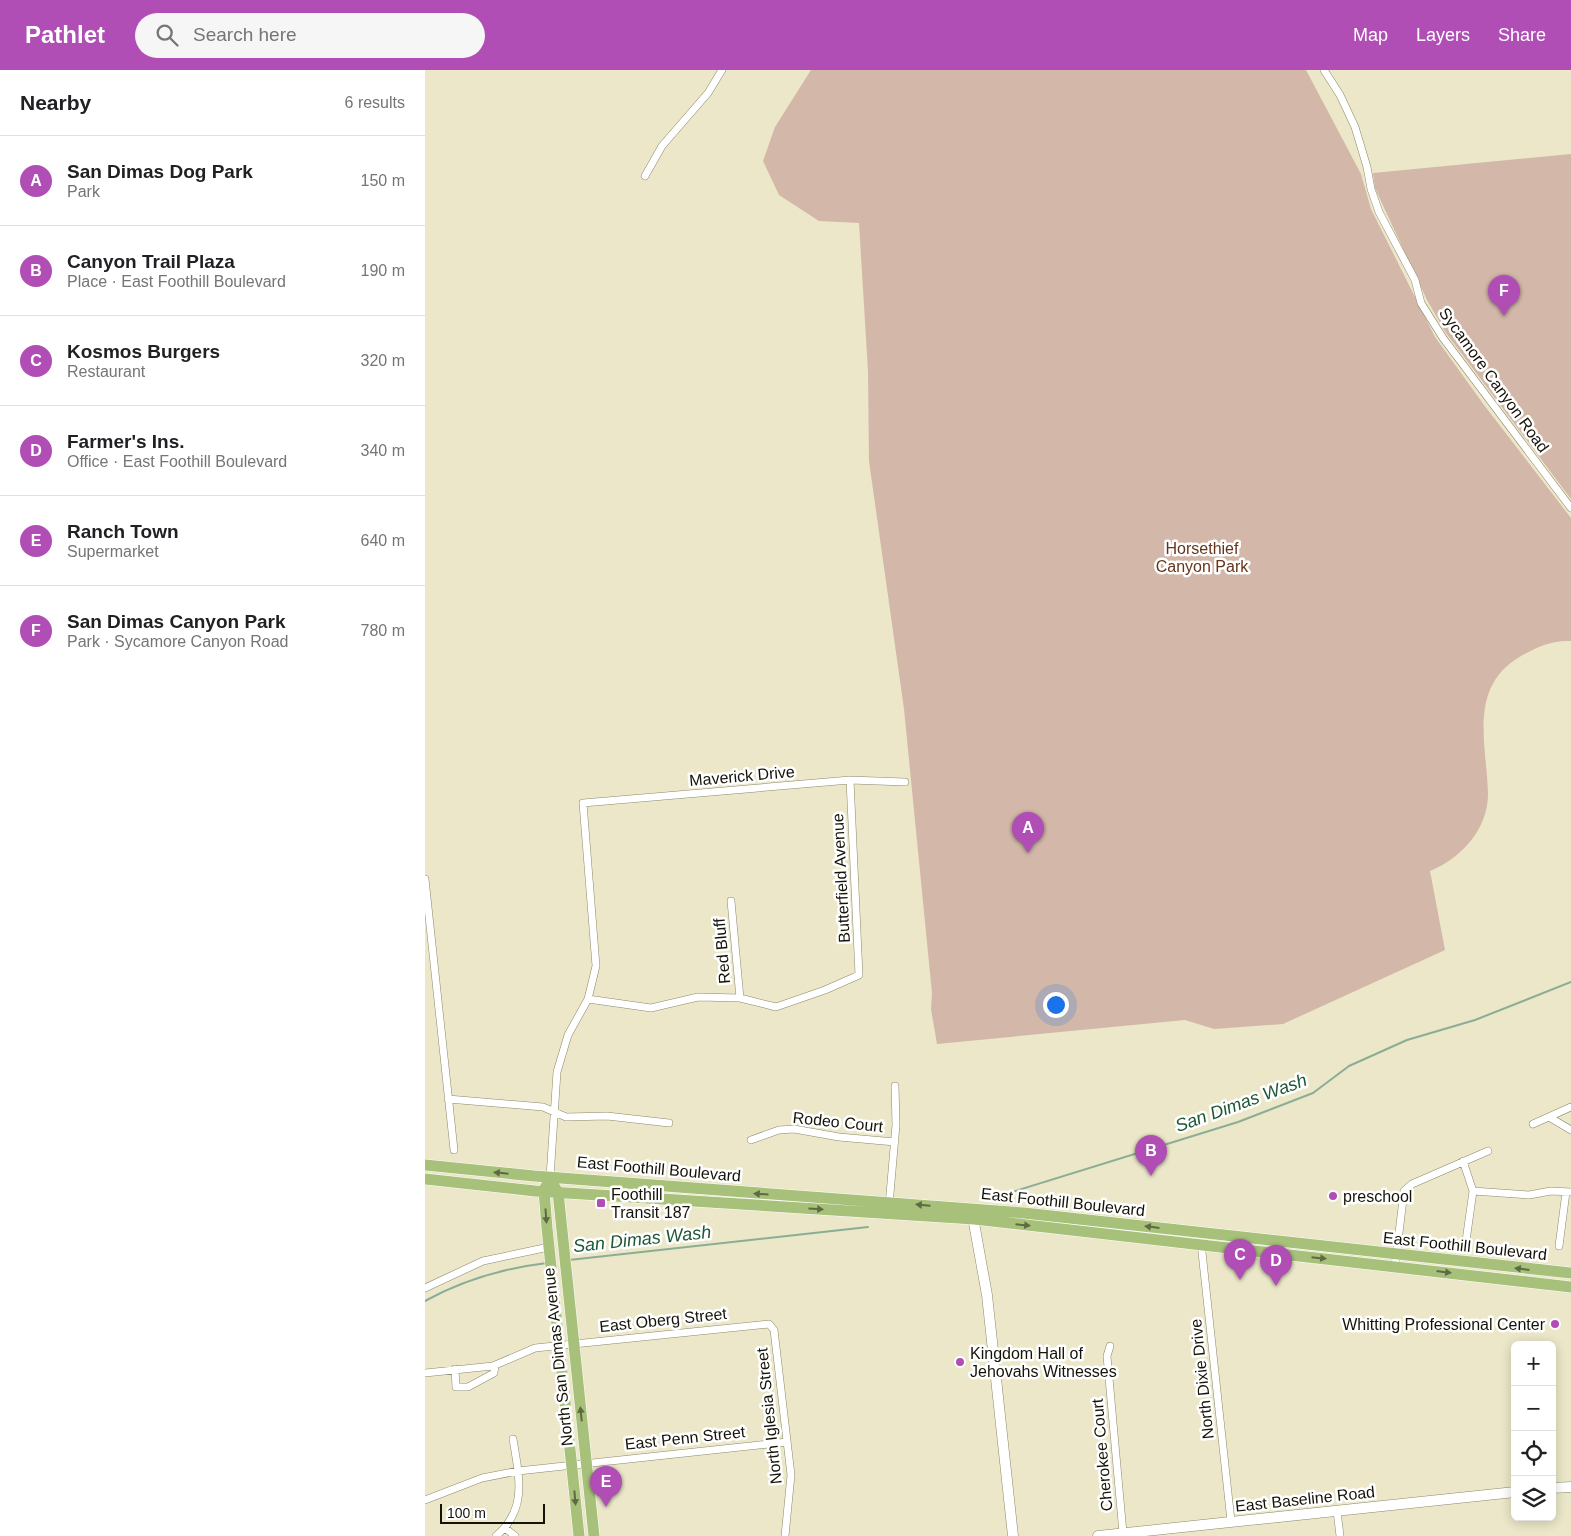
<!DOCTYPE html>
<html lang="en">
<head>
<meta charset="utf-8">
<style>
	body { margin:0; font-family:Helvetica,sans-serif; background:#f6f6f6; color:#202124 }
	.controls { position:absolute; right:15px; bottom:15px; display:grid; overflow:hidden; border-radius:8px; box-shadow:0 2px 12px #0003 }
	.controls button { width:45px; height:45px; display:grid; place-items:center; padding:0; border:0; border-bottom:1px solid #e0e0e0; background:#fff; color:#202124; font:25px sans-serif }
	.scale { position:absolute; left:15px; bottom:12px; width:105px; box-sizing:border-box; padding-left:5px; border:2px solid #151308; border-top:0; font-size:14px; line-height:18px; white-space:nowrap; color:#151308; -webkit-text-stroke:4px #fff; paint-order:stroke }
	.you { position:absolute; left:630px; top:934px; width:18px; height:18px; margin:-12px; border:4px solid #fff; border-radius:50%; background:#1a73e8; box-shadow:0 0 0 8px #1a73e833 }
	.badge { display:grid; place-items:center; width:32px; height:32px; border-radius:50%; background:#b04eb5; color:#fff; font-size:16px; font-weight:700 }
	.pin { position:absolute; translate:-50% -41px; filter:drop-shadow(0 1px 2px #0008) }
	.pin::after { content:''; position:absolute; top:26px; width:18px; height:15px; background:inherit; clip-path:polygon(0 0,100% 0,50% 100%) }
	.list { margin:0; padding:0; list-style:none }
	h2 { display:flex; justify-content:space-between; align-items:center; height:65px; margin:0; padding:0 20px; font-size:21px }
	h2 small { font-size:16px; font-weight:400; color:#757577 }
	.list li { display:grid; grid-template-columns:32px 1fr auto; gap:15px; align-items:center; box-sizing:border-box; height:90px; padding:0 20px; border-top:1px solid #e0e0e0 }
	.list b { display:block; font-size:19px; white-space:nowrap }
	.list p { margin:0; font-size:16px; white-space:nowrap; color:#757577 }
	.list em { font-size:16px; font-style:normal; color:#757577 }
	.icon { flex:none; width:28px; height:28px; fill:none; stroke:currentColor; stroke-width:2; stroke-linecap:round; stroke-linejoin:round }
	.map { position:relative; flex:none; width:1146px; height:1466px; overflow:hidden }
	header { display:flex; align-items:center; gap:30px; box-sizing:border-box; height:70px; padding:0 25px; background:#b04eb5; color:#fff }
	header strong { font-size:24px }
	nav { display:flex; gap:28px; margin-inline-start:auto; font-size:18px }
	.search { width:350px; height:45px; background:#f6f6f6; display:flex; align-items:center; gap:12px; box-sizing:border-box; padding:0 18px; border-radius:28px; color:#757577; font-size:19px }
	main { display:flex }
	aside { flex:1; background:#fff }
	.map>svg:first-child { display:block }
	.green { fill:#d3b7a9 }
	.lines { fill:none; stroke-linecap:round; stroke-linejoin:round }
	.stream { stroke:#8bad96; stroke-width:2 }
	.minor-casing { stroke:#8c886c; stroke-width:8 }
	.secondary-casing { stroke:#8c886c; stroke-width:11 }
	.primary-casing { stroke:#fff; stroke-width:12 }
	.minor { stroke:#fff; stroke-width:7 }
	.secondary { stroke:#fff; stroke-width:10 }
	.primary { stroke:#a7c17b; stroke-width:11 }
	.oneway { fill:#5e6a42 }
	.poi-dot { fill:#b04eb5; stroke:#fff; stroke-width:2 }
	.labels { text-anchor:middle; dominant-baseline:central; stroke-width:5; stroke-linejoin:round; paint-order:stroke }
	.street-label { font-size:16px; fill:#151308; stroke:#fff }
	.park-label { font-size:16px; fill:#65341a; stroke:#fff }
	.poi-label { font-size:16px; fill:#151308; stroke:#fff; text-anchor:start }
	.water-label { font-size:18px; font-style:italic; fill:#1e5736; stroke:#fff }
</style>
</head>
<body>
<header>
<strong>Pathlet</strong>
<div class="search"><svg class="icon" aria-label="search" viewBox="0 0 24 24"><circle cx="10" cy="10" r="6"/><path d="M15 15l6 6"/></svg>Search here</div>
<nav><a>Map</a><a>Layers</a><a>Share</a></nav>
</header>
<main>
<aside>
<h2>Nearby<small>6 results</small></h2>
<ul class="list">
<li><span class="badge">A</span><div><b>San Dimas Dog Park</b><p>Park</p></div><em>150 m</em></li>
<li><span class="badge">B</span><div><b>Canyon Trail Plaza</b><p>Place · East Foothill Boulevard</p></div><em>190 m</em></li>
<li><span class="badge">C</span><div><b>Kosmos Burgers</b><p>Restaurant</p></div><em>320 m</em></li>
<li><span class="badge">D</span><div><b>Farmer's Ins.</b><p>Office · East Foothill Boulevard</p></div><em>340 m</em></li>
<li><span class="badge">E</span><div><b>Ranch Town</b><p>Supermarket</p></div><em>640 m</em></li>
<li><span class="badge">F</span><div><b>San Dimas Canyon Park</b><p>Park · Sycamore Canyon Road</p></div><em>780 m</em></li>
</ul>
</aside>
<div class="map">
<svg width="1146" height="1466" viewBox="0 0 1146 1466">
	<rect width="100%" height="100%" fill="#ebe7c8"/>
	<path class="green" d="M386,0H881L936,104L946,139L1010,267L1059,335L1146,448V571C1127,570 1112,577 1096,586C1042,617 1062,675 1063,724C1063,760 1035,789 1005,801L1020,880L858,954L789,959L760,950L512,974L506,939L507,923L479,639L444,391L443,301L434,153L394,151L354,125L338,91L350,57Z
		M1146,84V429L1021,263L1002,230L961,142L950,118L948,103Z"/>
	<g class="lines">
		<path class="stream" d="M571,1127L813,1052L888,1023L924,996L982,970L1050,950L1146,912
			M144,1190L443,1157
			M0,1231C38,1210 80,1198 122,1193"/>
		<defs>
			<path id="minor" d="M899,0L915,25L930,57L942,97L946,119L954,142L990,210L996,233L1018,268L1146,438
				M220,106L237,76L283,23L297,0
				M0,809L29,1080
				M306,831L315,928
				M163,929L226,938L273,927L315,928L351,937L400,920L434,905L425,710
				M23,1029L118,1037L141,1047L182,1046L244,1053
				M1124,1047L1146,1060
				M1108,1054L1146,1037
				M326,1070L354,1060L369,1059L414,1067L470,1072
				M1038,1091L1048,1121L1041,1171
				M125,1107L132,1002L143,965L163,929L171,896L158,733L425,710L480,712
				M1048,1121L1104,1125L1126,1121L1146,1122
				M464,1135L471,1055L470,1016
				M776,1173L806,1451
				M1134,1176L1141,1122
				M970,1196L979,1121L987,1114L1063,1081
				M0,1218L58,1191L124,1177
				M685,1276L682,1286L698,1463
				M30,1299L31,1317H43L69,1303L70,1295
				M0,1303L68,1296L110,1278L344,1254L349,1260L366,1405L360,1466
				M0,1430L57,1408L93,1401L362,1372
				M912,1441L915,1466
				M80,1458L90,1466
				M71,1466C103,1439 94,1407 88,1369"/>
			<path id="secondary" d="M547,1142L562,1225L588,1466
				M1127,1418L1146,1417
				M673,1466L1090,1422"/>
			<path id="primary" d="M0,1095L109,1106L599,1143L1146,1203
				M0,1109L110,1121L549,1149L1146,1217
				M121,1116L119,1121L122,1158L154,1466
				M129,1116L133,1122L169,1466"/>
		</defs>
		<use href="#minor" class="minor-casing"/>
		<use href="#secondary" class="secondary-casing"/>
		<use href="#primary" class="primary-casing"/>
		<use href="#minor" class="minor"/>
		<use href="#secondary" class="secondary"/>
		<use href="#primary" class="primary"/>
	</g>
	<defs><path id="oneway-solid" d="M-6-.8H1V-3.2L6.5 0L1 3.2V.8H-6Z" transform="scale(1.25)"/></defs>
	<g class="oneway">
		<use href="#oneway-solid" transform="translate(76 1103) rotate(-174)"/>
		<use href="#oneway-solid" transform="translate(336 1124) rotate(-176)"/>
		<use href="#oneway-solid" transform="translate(498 1135) rotate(-175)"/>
		<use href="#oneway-solid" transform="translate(391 1139) rotate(3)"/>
		<use href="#oneway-solid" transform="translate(121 1146) rotate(86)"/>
		<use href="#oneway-solid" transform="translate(598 1155) rotate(6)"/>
		<use href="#oneway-solid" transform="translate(727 1157) rotate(-173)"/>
		<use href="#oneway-solid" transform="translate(894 1188) rotate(6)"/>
		<use href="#oneway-solid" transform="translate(1097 1199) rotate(-173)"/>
		<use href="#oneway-solid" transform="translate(1019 1202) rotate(7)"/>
		<use href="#oneway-solid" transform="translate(156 1344) rotate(-96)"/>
		<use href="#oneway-solid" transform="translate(150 1428) rotate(85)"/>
	</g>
	<g class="poi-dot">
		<circle cx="908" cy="1126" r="5"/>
		<rect x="171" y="1128" width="10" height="10" rx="2.5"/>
		<circle cx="1130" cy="1254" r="5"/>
		<circle cx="535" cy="1292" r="5"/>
	</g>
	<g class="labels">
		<g class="street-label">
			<text transform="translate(1069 310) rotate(54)">Sycamore Canyon Road</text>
			<text transform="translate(317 706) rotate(-5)">Maverick Drive</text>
			<text transform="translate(416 808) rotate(-93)">Butterfield Avenue</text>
			<text transform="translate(297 881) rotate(-95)">Red Bluff</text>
			<text transform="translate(413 1052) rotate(6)">Rodeo Court</text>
			<text transform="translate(234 1099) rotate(5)">East Foothill Boulevard</text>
			<text transform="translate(638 1132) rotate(6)">East Foothill Boulevard</text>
			<text transform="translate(1040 1176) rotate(6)">East Foothill Boulevard</text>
			<text transform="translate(238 1250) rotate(-6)">East Oberg Street</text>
			<text transform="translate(133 1287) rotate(-96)">North San Dimas Avenue</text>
			<text transform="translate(777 1309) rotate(-96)">North Dixie Drive</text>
			<text transform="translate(344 1346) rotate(-96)">North Iglesia Street</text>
			<text transform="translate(260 1368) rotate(-6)">East Penn Street</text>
			<text transform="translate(677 1385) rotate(-95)">Cherokee Court</text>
			<text transform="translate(880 1429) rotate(-6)">East Baseline Road</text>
		</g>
		<g class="park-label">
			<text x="777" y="478">Horsethief<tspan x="777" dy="18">Canyon Park</tspan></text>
		</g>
		<g class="poi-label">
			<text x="186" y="1124">Foothill<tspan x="186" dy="18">Transit 187</tspan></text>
			<text x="918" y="1126">preschool</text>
			<text x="1120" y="1254" text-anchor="end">Whitting Professional Center</text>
			<text x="545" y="1283">Kingdom Hall of<tspan x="545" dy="18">Jehovahs Witnesses</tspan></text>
		</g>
		<g class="water-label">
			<text transform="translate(816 1033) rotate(-20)">San Dimas Wash</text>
			<text transform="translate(217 1169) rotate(-6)">San Dimas Wash</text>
		</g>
	</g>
</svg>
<div class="controls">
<button>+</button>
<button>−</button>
<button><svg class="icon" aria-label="locate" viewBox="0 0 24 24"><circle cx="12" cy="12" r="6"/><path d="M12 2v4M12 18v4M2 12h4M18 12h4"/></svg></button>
<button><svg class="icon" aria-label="layers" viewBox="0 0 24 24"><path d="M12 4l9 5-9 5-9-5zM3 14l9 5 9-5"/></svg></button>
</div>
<div class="scale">100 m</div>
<div class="you"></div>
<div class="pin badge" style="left:603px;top:783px">A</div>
<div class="pin badge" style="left:726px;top:1106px">B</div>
<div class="pin badge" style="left:815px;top:1210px">C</div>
<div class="pin badge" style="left:851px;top:1216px">D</div>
<div class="pin badge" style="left:181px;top:1437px">E</div>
<div class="pin badge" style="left:1079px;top:246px">F</div>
</div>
</main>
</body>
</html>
